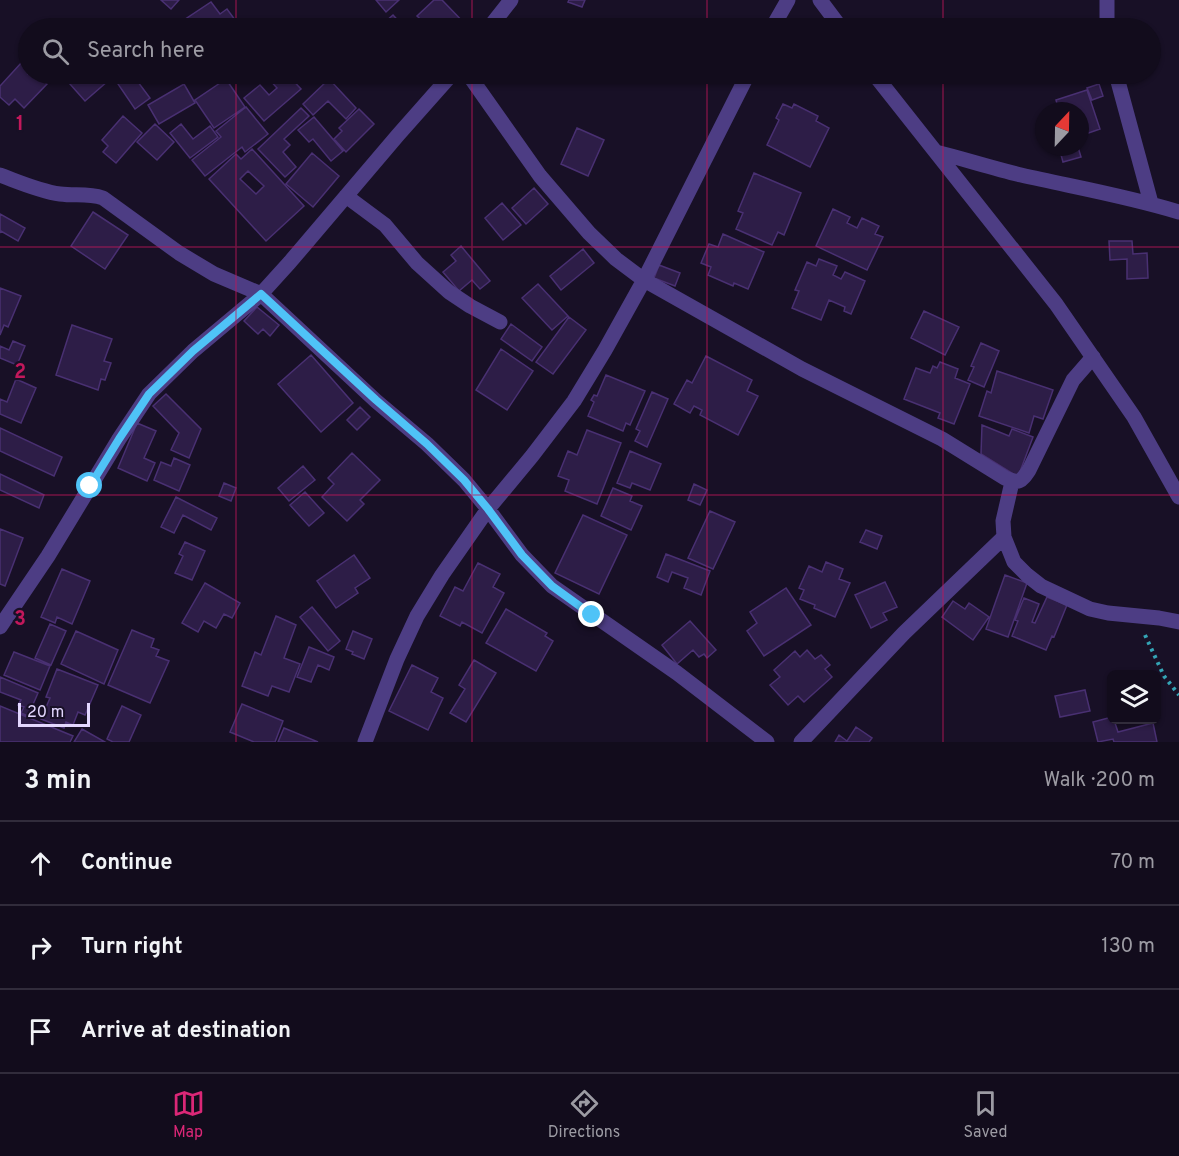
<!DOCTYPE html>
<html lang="en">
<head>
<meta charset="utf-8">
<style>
	body { margin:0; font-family:Overpass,sans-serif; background:#1f1a29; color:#f1f3f6 }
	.controls { position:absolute; right:18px; bottom:18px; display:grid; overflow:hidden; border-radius:9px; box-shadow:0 2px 4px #0004 }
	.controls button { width:54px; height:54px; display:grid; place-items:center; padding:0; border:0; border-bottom:2px solid #312c3b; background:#120c1c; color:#f1f3f6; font:30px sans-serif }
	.compass { position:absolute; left:1035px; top:102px; width:54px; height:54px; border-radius:50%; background:#120c1c; box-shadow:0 2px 4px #0004; rotate:22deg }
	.scale { position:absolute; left:18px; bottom:15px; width:72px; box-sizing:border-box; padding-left:6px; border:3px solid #e3d7fe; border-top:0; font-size:16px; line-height:21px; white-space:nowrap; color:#e3d7fe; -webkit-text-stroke:4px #181026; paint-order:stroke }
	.stop { position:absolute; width:18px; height:18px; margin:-14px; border:4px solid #4fc3f7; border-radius:50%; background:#fff }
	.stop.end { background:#4fc3f7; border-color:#fff; box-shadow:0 2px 6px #0008 }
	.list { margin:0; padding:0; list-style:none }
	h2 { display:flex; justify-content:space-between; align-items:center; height:78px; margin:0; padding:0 24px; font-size:26px }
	h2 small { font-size:20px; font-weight:400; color:#9c9ba3 }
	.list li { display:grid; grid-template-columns:39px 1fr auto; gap:18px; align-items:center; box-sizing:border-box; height:84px; padding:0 24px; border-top:2px solid #312c3b }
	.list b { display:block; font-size:22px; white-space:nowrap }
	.list em { font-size:20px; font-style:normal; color:#9c9ba3 }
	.icon { flex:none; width:33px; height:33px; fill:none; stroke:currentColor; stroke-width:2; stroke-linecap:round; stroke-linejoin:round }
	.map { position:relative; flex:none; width:1179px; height:742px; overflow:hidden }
	.search { position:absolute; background:#120c1c; box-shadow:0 2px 4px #0004; left:18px; right:18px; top:18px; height:66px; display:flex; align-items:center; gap:15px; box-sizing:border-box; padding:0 21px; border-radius:33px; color:#9c9ba3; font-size:22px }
	.sheet { height:330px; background:#120c1c }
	nav { display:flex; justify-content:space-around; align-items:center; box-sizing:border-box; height:84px; border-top:2px solid #312c3b; background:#120c1c; font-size:16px; color:#9c9ba3 }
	nav a { display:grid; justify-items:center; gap:3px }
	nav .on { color:#db2777 }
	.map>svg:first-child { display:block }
	.building { fill:#2d1d47; stroke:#493072; stroke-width:1.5; fill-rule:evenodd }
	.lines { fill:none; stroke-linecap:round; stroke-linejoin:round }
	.path { stroke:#34a4b5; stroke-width:4; stroke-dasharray:3 4.5; stroke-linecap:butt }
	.minor { stroke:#4d3d84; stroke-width:15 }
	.route { stroke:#4fc3f7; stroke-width:8 }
	.grid { fill:none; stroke:#c2185b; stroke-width:1.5; stroke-opacity:0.55 }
	.grid-label { font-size:20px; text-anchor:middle; font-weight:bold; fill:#c2185b; stroke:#181026; stroke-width:4.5; stroke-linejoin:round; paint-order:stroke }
</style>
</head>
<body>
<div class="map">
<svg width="1179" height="742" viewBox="0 0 1179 742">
	<rect width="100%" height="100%" fill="#181026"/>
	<path class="building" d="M161,0H179L171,9Z
		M376,0H399L386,12Z
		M434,0H442L469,28H430L417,16Z
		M569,0H585L582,7L568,2Z
		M211,2L220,14L227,9L241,28H186L181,22Z
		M393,15L405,28H378Z
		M990,19L991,28H981L980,20Z
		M22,62L28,67V74H35L47,84L24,108L15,99L9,105L0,97V86Z
		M63,74H116L85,101L62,75Z
		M132,74L150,98L135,109L118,84Z
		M169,74H189L175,83Z
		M274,74H287L301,89L264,121L244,98L260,85L269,95L277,88L268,78Z
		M226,79L245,107L214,128L195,100Z
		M329,79L356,108L346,119L328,101L313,115L303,104Z
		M184,84L195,103L159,124L148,105Z
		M1099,84L1103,96L1092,100L1087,88Z
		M1087,90L1100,129L1080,136V111H1059L1056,100Z
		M783,104L792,108L794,104L818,116L816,121L829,128L810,167L767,145L779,120L776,118Z
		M246,107L268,134L245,152L242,147L205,176L192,160L221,137L216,131Z
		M301,108L309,116L284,139L290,145L283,152L296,167L285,177L258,149Z
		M359,109L374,124L346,152L334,139L342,131L339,128Z
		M123,116L142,133L116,163L103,152L108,146L102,140Z
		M314,117L343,151L331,161L313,139L309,142L298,130Z
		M155,124L174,142L157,160L137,142Z
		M181,124L193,139L210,126L218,137L190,158L170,133Z
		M577,128L604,140L588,176L561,164Z
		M1073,147H1078L1081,157L1063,162L1060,151Z
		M252,149L304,206L266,241L209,179L236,154L241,159ZM248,171L264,186L256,194L240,179Z
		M312,153L339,176L313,207L286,184Z
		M754,173L801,193L784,235L778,232L772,245L736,229L743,213L738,211Z
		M534,188L548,204L526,224L512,208Z
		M502,203L521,225L503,240L485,218Z
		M833,209L850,217L847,223L857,228L862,218L879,226L875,234L883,237L867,270L816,246Z
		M93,212L128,235L105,269L71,246Z
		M0,214L25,228L18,241L1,231L0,233Z
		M723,234L764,252L748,289L734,283L733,286L708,275L711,267L701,263L709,244L718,247Z
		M1109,241H1132L1133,254L1147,253L1148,278L1127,279V259L1110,260Z
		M461,246L490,281L480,289L472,280L459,291L443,272L456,261L451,255Z
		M583,249L594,263L561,290L550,276Z
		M819,259L837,266L833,275L841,279L845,272L865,281L851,314L844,311L845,307L829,300L821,320L792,308L799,291L795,290L807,262L816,266Z
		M659,265L680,273L675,286L654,278Z
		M538,284L568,316L552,330L522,298Z
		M0,288L21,296L8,327L4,325L0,335Z
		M257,307L279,325L270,336L263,329L258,334L244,321Z
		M924,311L959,327L945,355L911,338Z
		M569,317L586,330L553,374L536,362Z
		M511,324L542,347L532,361L501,339Z
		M72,325L112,339L104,361L111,363L105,380L101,379L98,390L56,375Z
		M13,341L25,346L17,365L0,358V346L9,350Z
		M981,343L999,351L984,387L968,380L974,367L971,366Z
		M501,349L533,371L507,410L476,390Z
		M311,355L353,403L321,432L278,384Z
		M706,356L752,380L747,391L758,396L738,435L700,415L702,410L694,406L690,413L674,404L687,380L692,383Z
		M940,362L958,369L955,378L970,384L954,424L938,418L940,413L904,399L916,368L930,373L933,366L937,368Z
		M997,371L1053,390L1043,419L1034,416L1029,433L979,416L987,391L991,393Z
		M606,375L645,391L630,425L626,423L623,431L588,416L594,402L591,400L594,395L597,396Z
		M16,379L36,388L21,423L0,414V399L7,402Z
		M652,392L668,399L647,447L635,441L640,431L636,429Z
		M166,394L201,429L189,458L171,450L179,433L153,406Z
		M360,407L370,417L357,430L347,420Z
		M137,423L156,431L144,458L155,463L147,481L118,468Z
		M982,425L1009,436L1012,429L1033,437L1018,477L981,454Z
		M0,428L62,457L54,476L0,451Z
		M587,430L621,443L597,504L565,491L569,480L558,476L568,451L577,455Z
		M630,451L661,464L650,490L632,483L630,488L617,483Z
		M352,453L380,480L360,500L364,504L347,521L322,497L334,484L328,478Z
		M174,458L190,465L179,491L154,480L161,462L171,466Z
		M303,466L315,480L289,501L278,488Z
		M0,474L44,495L39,508L0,490Z
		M224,483L236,488L231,501L219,496Z
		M694,484L707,490L700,505L688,500Z
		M613,488L632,496L630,501L642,506L631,530L601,516Z
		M305,492L324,513L309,526L290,505Z
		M176,497L217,518L211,530L183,515L174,533L161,527Z
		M710,511L735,522L713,569L688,558Z
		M583,515L627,535L599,594L555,573Z
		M0,529L23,538L5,586L0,584Z
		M866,530L882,536L877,549L860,542Z
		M185,542L205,551L192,580L175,573L183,556L179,554Z
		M666,554L710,571L701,595L684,588L688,578L672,572L668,582L657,577Z
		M354,555L370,578L355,588L358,593L336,608L317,581Z
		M826,562L843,569L839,579L850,583L835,617L814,608L815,605L800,599L804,590L799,588L809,566L822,572Z
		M478,563L500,574L493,587L504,593L482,633L462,622L460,626L440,616L455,587L463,591Z
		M62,569L90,581L72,624L57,617L55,623L41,617Z
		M1005,575L1027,583L1008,637L986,629Z
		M885,582L897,607L883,613L887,620L871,628L855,595Z
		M205,583L240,603L232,618L224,614L216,628L204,621L198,632L182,623Z
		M786,588L811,625L764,656L747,631L757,623L750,612Z
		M1047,597L1067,605L1054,637L1052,636L1046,650L1012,636L1018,621L1015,620L1024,598L1039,604L1032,622L1035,623Z
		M953,601L965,609L969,603L989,617L973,640L942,617Z
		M312,607L340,641L328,651L300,617Z
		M506,609L547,633L545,636L553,641L536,671L486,643Z
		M276,616L296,625L284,658L300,664L289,692L272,686L268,696L242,686L255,652L261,655Z
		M690,621L716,650L707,658L704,654L699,657L693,650L677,664L662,645Z
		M50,624L66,631L51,665L35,658Z
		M132,630L154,639L151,647L159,650L156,656L169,661L150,703L108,685Z
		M76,631L118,650L104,684L61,664Z
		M353,631L372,639L364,659L352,654L353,652L346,649Z
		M309,647L334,657L329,670L318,665L311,682L297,677Z
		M807,650L815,659L821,655L830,665L825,669L832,677L804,702L798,696L788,705L770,685L780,677L774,670L795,651L800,657Z
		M14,652L50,666L40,690L4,675Z
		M474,660L496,673L466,722L450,713L465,689L459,685Z
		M412,665L438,678L431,692L443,698L428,730L389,711Z
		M57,669L98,685L85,715L78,712L73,725L66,722L64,728L41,719L50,698L46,697Z
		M0,677L38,693L28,716L21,713L24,707L18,705L21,700L0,692Z
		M1085,690L1090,711L1060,717L1055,696Z
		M242,704L283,721L275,742H254L230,732Z
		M0,706L73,736L70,742H0Z
		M122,706L141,715L129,742H113L107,739Z
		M1112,717V720H1114L1118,732L1153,723L1157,742H1114L1113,739L1098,742L1093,722Z
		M856,727L872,738L869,742H835L839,735L847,741Z
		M284,728L318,742H278Z
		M82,729L105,742H74Z"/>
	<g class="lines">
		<path class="path" d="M1145,635L1164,676L1179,695"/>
		<path class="minor" d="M820,0L841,28
			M489,28L511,0
			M772,28L788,0
			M1107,28V0
			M468,74L540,176L589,233L616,259L644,280L802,369L942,439L1005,478C1019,484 1021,482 1029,470L1073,380L1093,357
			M874,74L1056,304L1134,417L1179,497
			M1116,74L1151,203
			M936,152C964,159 992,168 1021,175C1074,187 1127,196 1179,212
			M0,175C19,182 39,191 60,194C75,196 88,193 103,198L179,253L214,274L261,294L376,401L427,444L464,480L488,509L522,555L552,586L677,673L767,742
			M346,196L385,225L417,263L449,292L470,306L500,322
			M1012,482L1003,521L1004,537L1014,562L1027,575L1041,586L1090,609L1108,613L1159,618L1179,622
			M0,627L48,556L119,439L149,394L193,351L261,294L290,262L398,135L452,74
			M365,742L397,659L417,616L442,575L488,509L532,456L574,401L605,350L644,280L748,74
			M801,742L904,633L1004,537"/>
	</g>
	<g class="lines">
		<path class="route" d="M90,486L119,439L149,394L193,351L261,294L376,400L427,444L464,480L488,509L522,555L552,586L592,615"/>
	</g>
	<path class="grid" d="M236,0V28M472,0V28M707,0V28M943,0V28M236,74V742M472,74V742M707,74V742M943,74V742M0,247H1179M0,495H1179"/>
	<g class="grid-label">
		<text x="20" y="130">1</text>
		<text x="20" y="378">2</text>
		<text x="20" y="625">3</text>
	</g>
</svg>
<div class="controls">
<button><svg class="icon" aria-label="layers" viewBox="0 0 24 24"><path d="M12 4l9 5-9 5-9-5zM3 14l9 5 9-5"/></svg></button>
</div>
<svg class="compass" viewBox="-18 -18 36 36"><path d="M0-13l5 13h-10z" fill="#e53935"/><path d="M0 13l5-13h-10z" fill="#9c9ba3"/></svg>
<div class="scale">20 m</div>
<div class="stop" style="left:90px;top:486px"></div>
<div class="stop end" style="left:592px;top:615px"></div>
<div class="search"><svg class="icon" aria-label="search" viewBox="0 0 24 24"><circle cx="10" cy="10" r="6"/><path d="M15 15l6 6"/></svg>Search here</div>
</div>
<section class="sheet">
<h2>3 min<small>Walk · 200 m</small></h2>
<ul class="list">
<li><svg class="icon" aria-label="ahead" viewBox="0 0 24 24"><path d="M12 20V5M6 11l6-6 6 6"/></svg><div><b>Continue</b></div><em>70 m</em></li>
<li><svg class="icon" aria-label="right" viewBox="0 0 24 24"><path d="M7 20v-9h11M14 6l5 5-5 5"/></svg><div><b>Turn right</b></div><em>130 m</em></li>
<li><svg class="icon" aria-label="arrive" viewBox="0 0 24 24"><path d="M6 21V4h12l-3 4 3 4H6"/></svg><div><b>Arrive at destination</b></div></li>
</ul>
</section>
<nav>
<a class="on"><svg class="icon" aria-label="map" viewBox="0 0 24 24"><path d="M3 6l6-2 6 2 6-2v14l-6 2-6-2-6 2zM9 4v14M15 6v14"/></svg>Map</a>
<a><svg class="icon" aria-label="directions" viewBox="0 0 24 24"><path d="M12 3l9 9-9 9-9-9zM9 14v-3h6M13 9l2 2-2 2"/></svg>Directions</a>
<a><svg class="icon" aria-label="saved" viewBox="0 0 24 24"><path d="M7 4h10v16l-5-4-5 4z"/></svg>Saved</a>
</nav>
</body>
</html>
